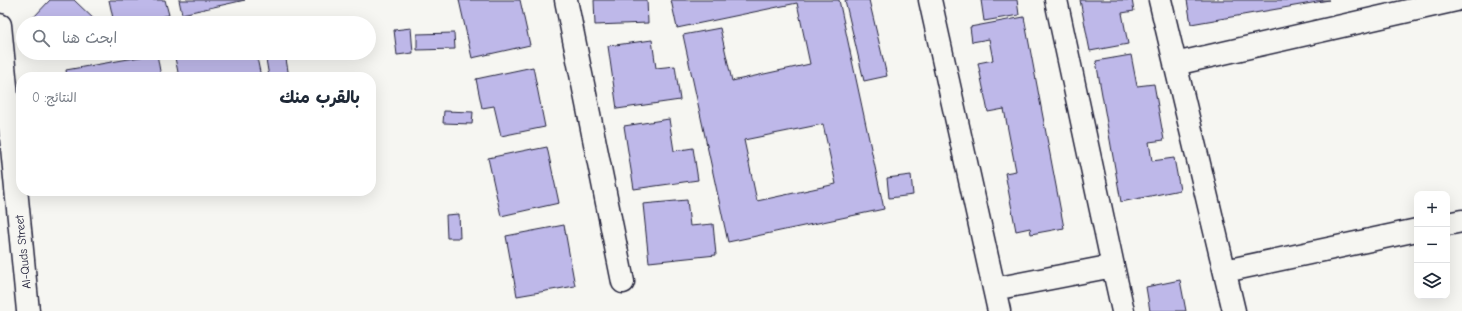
<!DOCTYPE html>
<html lang="ar">
<head>
<meta charset="utf-8">
<style>
	body { margin:0; font-family:"Comic Neue","Playpen Sans Arabic",sans-serif; background:#f2f2f3; color:#1f2937; direction:rtl }
	.controls { position:absolute; right:12px; bottom:12px; display:grid; overflow:hidden; border-radius:8px; box-shadow:0 4px 16px #0002 }
	.controls button { width:36px; height:36px; display:grid; place-items:center; padding:0; border:0; border-bottom:1px solid #e0e1e3; background:#fff; color:#1f2937; font:20px sans-serif }
	.list { margin:0; padding:0; list-style:none }
	h2 { display:flex; justify-content:space-between; align-items:center; height:52px; margin:0; padding:0 16px; font-size:17px }
	h2 small { font-size:13px; font-weight:400; color:#747a83 }
	.icon { flex:none; width:22px; height:22px; fill:none; stroke:currentColor; stroke-width:2; stroke-linecap:round; stroke-linejoin:round }
	.map { position:relative; flex:none; width:1462px; height:311px; overflow:hidden; direction:ltr }
	.search { position:absolute; background:#fff; box-shadow:0 4px 16px #0002; left:16px; top:16px; width:360px; height:44px; display:flex; align-items:center; gap:10px; box-sizing:border-box; padding:0 14px; border-radius:22px; color:#747a83; font-size:15px }
	.panel { position:absolute; background:#fff; box-shadow:0 4px 16px #0002; left:16px; top:72px; width:360px; height:124px; border-radius:16px; direction:rtl }
	.map>svg:first-child { display:block }
	.building { fill:#beb8e9; stroke:#22223b; fill-rule:evenodd }
	.lines { fill:none; stroke-linecap:round; stroke-linejoin:round }
	.minor-casing { stroke:#22223b; stroke-width:25 }
	.minor { stroke:#f6f6f2; stroke-width:22 }
	.labels { text-anchor:middle; dominant-baseline:central; stroke-width:4; stroke-linejoin:round; paint-order:stroke }
	.street-label { font-size:12px; fill:#22223b; stroke:#f6f6f2 }
</style>
</head>
<body>
<div class="map">
<svg width="1462" height="311" viewBox="0 0 1462 311">
	<rect width="100%" height="100%" fill="#f6f6f2"/>
	<filter id="ink" filterUnits="userSpaceOnUse"><feTurbulence type="fractalNoise" baseFrequency=".025" numOctaves="2"/><feDisplacementMap in="SourceGraphic" scale="8" xChannelSelector="R" yChannelSelector="G"/><feConvolveMatrix kernelMatrix="1 2 1 2 8 2 1 2 1" color-interpolation-filters="sRGB"/></filter>
	<g filter="url(#ink)">
		<path class="building" d="M50,0H74L98,23H39L33,18Z
			M109,0H165L169,15L135,23H114Z
			M179,0H245L182,14Z
			M459,0H520L530,45L472,58Z
			M594,0H647L648,23L595,25Z
			M671,0H839L884,209L728,242L683,35L720,28L732,81L810,64L797,3L677,28ZM823,124L836,184L757,201L744,140Z
			M845,0H869L887,76L864,81Z
			M981,0H1017L1019,15L984,21Z
			M1080,0H1132L1134,11L1122,13L1128,44L1090,51Z
			M1187,0H1329L1191,24Z
			M1024,17L1064,228L1031,234L1030,228L1016,231L1005,173L1016,171L1004,109L988,112L978,63L993,60L989,39L972,42L970,27Z
			M411,28L413,53L397,55L394,30Z
			M454,33L455,49L417,50V34Z
			M652,40L656,68L675,66L680,100L617,109L608,46Z
			M174,53H256L261,77H179Z
			M265,53H285L289,77H269Z
			M296,53H319V55L297,56Z
			M157,54L161,77H67L66,70Z
			M1131,55L1137,86L1154,84L1164,140L1149,142L1152,161L1174,158L1180,190L1121,202L1096,61Z
			M533,67L545,127L501,136L494,106L482,108L476,79Z
			M444,111L473,112L472,124L443,123Z
			M669,119L674,151L693,148L698,180L634,189L624,126Z
			M547,147L559,203L501,216L488,158L532,149V150Z
			M911,175L913,195L889,198L887,178Z
			M687,200L690,226L713,224L716,255L649,262L643,204Z
			M459,214L460,238H447L446,215Z
			M564,225L575,286L517,296L506,236Z
			M1180,280L1186,311H1150L1146,287Z"/>
		<g class="lines">
			<defs>
				<path id="minor" d="M566,0L623,282
					M930,0L999,311
					M1160,0L1234,311
					M0,25L28,311
					M1175,64L1456,0
					M1447,224L1462,221
					M1113,266L1123,311
					M1225,271L1417,230
					M994,289L1113,266L1056,0"/>
			</defs>
			<use href="#minor" class="minor-casing"/>
			<use href="#minor" class="minor"/>
		</g>
	</g>
	<g class="labels">
		<g class="street-label">
			<text transform="translate(23 252) rotate(-96)">Al-Quds Street</text>
		</g>
	</g>
</svg>
<div class="controls">
<button>+</button>
<button>−</button>
<button><svg class="icon" aria-label="layers" viewBox="0 0 24 24"><path d="M12 4l9 5-9 5-9-5zM3 14l9 5 9-5"/></svg></button>
</div>
<div class="search"><svg class="icon" aria-label="search" viewBox="0 0 24 24"><circle cx="10" cy="10" r="6"/><path d="M15 15l6 6"/></svg>ابحث هنا</div>
<section class="panel">
<h2>بالقرب منك<small>النتائج: 0</small></h2>
<ul class="list">
</ul>
</section>
</div>
</body>
</html>
